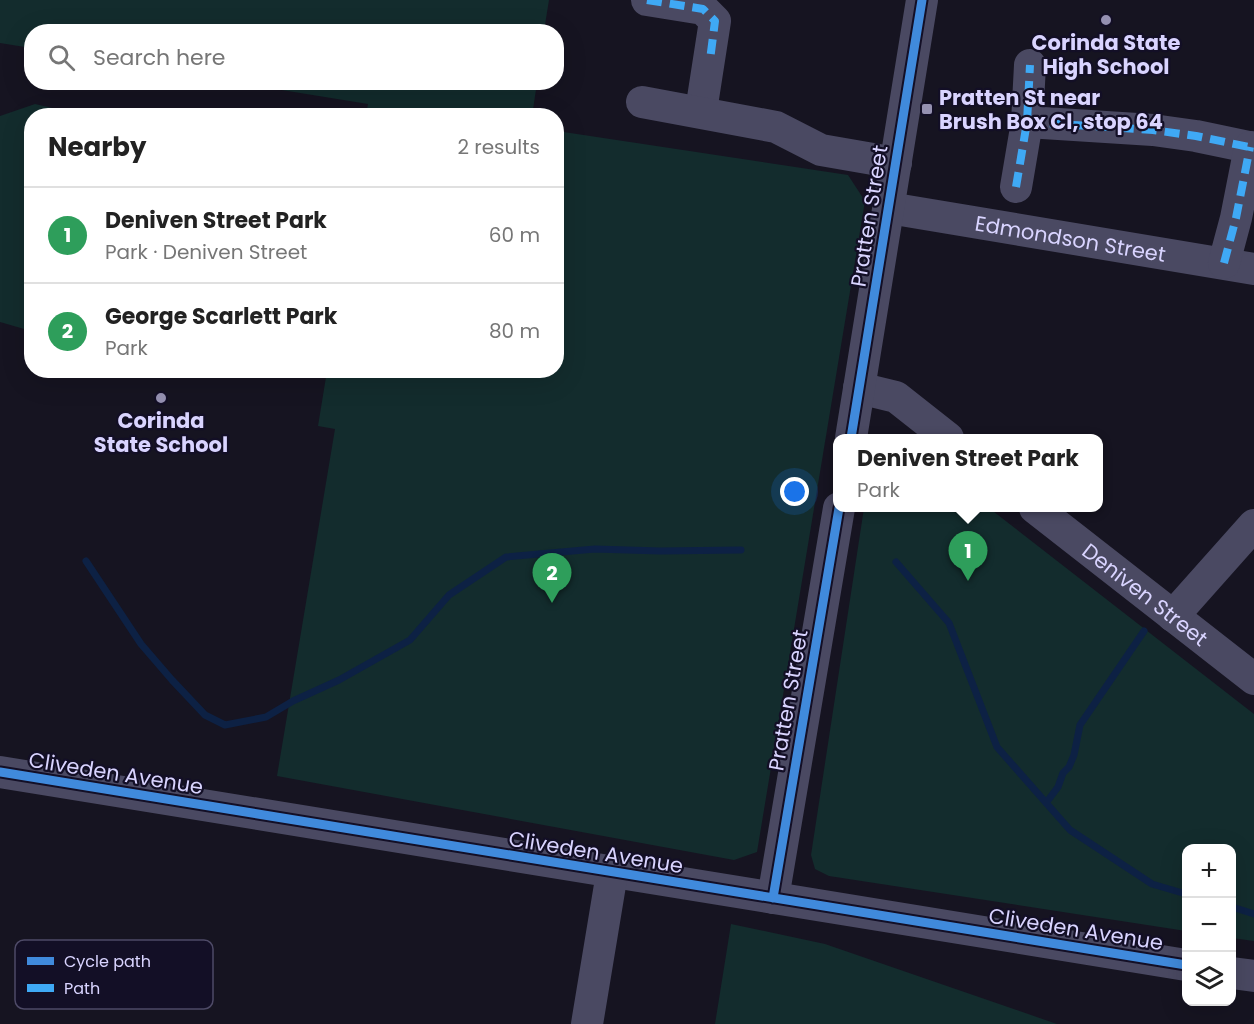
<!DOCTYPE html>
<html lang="en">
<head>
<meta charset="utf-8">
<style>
	body { margin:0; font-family:Poppins,sans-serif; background:#f2f2f2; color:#222 }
	.controls { position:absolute; right:18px; bottom:18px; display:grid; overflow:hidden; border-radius:12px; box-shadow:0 6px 24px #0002 }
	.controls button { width:54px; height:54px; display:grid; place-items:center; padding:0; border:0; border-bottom:2px solid #e0e0e0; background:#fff; color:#222; font:30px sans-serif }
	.you { position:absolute; left:795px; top:492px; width:21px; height:21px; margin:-15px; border:4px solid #fff; border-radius:50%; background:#1a73e8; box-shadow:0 0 0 9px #1a73e833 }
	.badge { display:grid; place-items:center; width:39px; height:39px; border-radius:50%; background:#111827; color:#fff; font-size:20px; font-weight:700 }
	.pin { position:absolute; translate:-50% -50px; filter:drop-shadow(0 2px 3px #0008) }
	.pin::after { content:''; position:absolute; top:32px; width:21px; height:18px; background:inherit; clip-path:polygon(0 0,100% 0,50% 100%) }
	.popup { position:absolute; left:833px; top:434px; width:270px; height:78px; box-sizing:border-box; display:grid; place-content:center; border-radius:12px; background:#fff; filter:drop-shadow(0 2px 4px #0005); font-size:20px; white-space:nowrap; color:#767676 }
	.popup b { font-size:22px; color:#222 }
	.popup::after { content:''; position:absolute; left:50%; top:100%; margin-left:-12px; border:12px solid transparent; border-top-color:#fff }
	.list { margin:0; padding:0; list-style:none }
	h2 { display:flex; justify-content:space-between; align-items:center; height:78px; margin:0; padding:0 24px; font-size:26px }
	h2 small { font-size:20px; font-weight:400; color:#767676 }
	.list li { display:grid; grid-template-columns:39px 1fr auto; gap:18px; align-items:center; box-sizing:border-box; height:96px; padding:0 24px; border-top:2px solid #e0e0e0 }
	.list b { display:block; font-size:22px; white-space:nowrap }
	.list p { margin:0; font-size:20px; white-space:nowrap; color:#767676 }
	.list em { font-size:20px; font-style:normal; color:#767676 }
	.icon { flex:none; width:33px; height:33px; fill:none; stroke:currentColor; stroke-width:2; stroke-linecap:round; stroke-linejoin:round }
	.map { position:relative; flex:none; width:1254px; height:1024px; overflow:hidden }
	.search { position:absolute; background:#fff; box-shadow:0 6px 24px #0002; left:24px; top:24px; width:540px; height:66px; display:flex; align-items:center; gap:15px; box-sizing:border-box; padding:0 21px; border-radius:24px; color:#767676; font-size:22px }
	.panel { position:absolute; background:#fff; box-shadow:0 6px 24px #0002; left:24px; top:108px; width:540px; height:270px; border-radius:24px }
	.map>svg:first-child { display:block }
	.green { fill:#132c2d }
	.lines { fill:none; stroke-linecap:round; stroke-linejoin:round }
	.stream { stroke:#0d2144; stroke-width:7 }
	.minor { stroke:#4a4962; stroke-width:32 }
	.quiet { stroke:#3fa9f5; stroke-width:8; stroke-dasharray:15 8; stroke-linecap:butt }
	.cycleway-casing { stroke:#130f26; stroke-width:13 }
	.cycleway { stroke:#408adc; stroke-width:9 }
	.poi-dot { fill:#9591b1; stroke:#130f26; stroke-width:2 }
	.labels { text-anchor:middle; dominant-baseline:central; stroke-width:4.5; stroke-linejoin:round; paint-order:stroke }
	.poi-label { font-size:21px; font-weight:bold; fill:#d9d4ff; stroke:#130f26 }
	.street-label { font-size:21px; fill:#d9d4ff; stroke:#130f26 }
	.key { fill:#130f26; stroke:#4e4a67; stroke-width:1.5 }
	.key-label { font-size:16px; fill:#d9d4ff }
</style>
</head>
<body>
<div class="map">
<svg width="1254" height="1024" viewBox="0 0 1254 1024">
	<rect width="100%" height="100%" fill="#161421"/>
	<path class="green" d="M0,0H549L544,31L32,32L31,48L0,43Z
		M239,83H537L532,116L366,115L368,104Z
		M35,104L83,115L32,116L31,331L0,322V116Z
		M557,131L848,175L865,201L757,852L734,860L277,776L335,429L318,426L327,371L556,370Z
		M178,371H266L257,376L207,378Z
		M864,508H989L1254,714V941L1232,938V848H1186V931L829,876L815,869L811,855Z
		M731,924L825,944L1057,1024H715Z"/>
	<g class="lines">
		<path class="stream" d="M86,561L141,644L172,680L205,715L225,725L266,717L293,701L339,680L410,640L449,595L506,557L595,549L660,551L741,550
			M896,562L949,623L997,747L1070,830L1152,884L1186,894
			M1046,803L1058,787L1063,773L1069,767L1074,755L1080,725L1144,631
			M1232,907L1254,914"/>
		<g class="minor">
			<path d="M647,0L703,9L715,21L701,111"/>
			<path d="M642,102L776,127L821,150L896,163"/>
			<path d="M1027,122L1153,130L1196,136L1254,148"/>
			<path d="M1016,187L1027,122L1030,65"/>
			<path id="s1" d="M889,208L1254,269"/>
			<path d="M1224,263L1236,218L1250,147"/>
			<path d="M859,388L896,397L948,438"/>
			<path d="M851,438L922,0"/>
			<path id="s2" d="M1035,508L1254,679"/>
			<path d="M1173,616L1254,525"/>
			<path d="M0,772L1186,965"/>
			<path d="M773,898L839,508"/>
			<path d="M1232,973L1254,976"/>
			<path d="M587,1024L612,873"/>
		</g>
		<path class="quiet" d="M647,0L703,9L715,21L710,60
			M1027,122L1153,130L1196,136L1254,148
			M1016,187L1027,122L1030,65
			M1224,263L1236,218L1250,147"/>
		<defs>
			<path id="cycleway" d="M851,438L922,0
				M0,772L1186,965
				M773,898L839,508"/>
		</defs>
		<use href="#cycleway" class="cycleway-casing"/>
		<use href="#cycleway" class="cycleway"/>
	</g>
	<g class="poi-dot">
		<circle cx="1106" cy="20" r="6"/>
		<rect x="921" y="103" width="12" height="12" rx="3"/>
		<circle cx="161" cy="398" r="6"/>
	</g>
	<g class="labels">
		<g class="poi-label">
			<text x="1106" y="42">Corinda State<tspan x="1106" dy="24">High School</tspan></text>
			<text x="939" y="97" text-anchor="start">Pratten St near<tspan x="939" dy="24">Brush Box Cl, stop 64</tspan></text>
			<text x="161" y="420">Corinda<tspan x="161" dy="24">State School</tspan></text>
		</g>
		<g class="street-label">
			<text transform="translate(869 216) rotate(-81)">Pratten Street</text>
			<text stroke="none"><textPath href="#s1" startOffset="184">Edmondson Street</textPath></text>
			<text stroke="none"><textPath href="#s2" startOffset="140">Deniven Street</textPath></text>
			<text transform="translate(788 700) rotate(-80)">Pratten Street</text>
			<text transform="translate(116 773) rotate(9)">Cliveden Avenue</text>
			<text transform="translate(596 852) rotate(9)">Cliveden Avenue</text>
			<text transform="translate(1076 929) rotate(9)">Cliveden Avenue</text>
		</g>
	</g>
	<rect x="15" y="940" width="198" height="69" rx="9" class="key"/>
	<rect x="27" y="957" width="27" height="8" fill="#408adc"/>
	<rect x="27" y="984" width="27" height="8" fill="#3fa9f5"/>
	<g class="key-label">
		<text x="64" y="967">Cycle path</text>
		<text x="64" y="994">Path</text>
	</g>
</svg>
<div class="controls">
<button>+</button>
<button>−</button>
<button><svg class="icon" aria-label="layers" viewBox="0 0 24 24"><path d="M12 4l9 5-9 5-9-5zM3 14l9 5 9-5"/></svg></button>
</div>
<div class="you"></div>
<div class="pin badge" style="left:968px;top:581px;background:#2e9e5b">1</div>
<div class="popup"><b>Deniven Street Park</b>Park</div>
<div class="pin badge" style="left:552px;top:603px;background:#2e9e5b">2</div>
<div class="search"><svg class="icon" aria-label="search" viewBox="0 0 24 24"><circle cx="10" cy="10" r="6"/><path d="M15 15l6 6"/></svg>Search here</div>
<section class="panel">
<h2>Nearby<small>2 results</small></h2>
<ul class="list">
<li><span class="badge" style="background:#2e9e5b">1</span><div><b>Deniven Street Park</b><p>Park · Deniven Street</p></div><em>60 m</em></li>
<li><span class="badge" style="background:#2e9e5b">2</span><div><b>George Scarlett Park</b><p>Park</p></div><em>80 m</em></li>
</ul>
</section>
</div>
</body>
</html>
